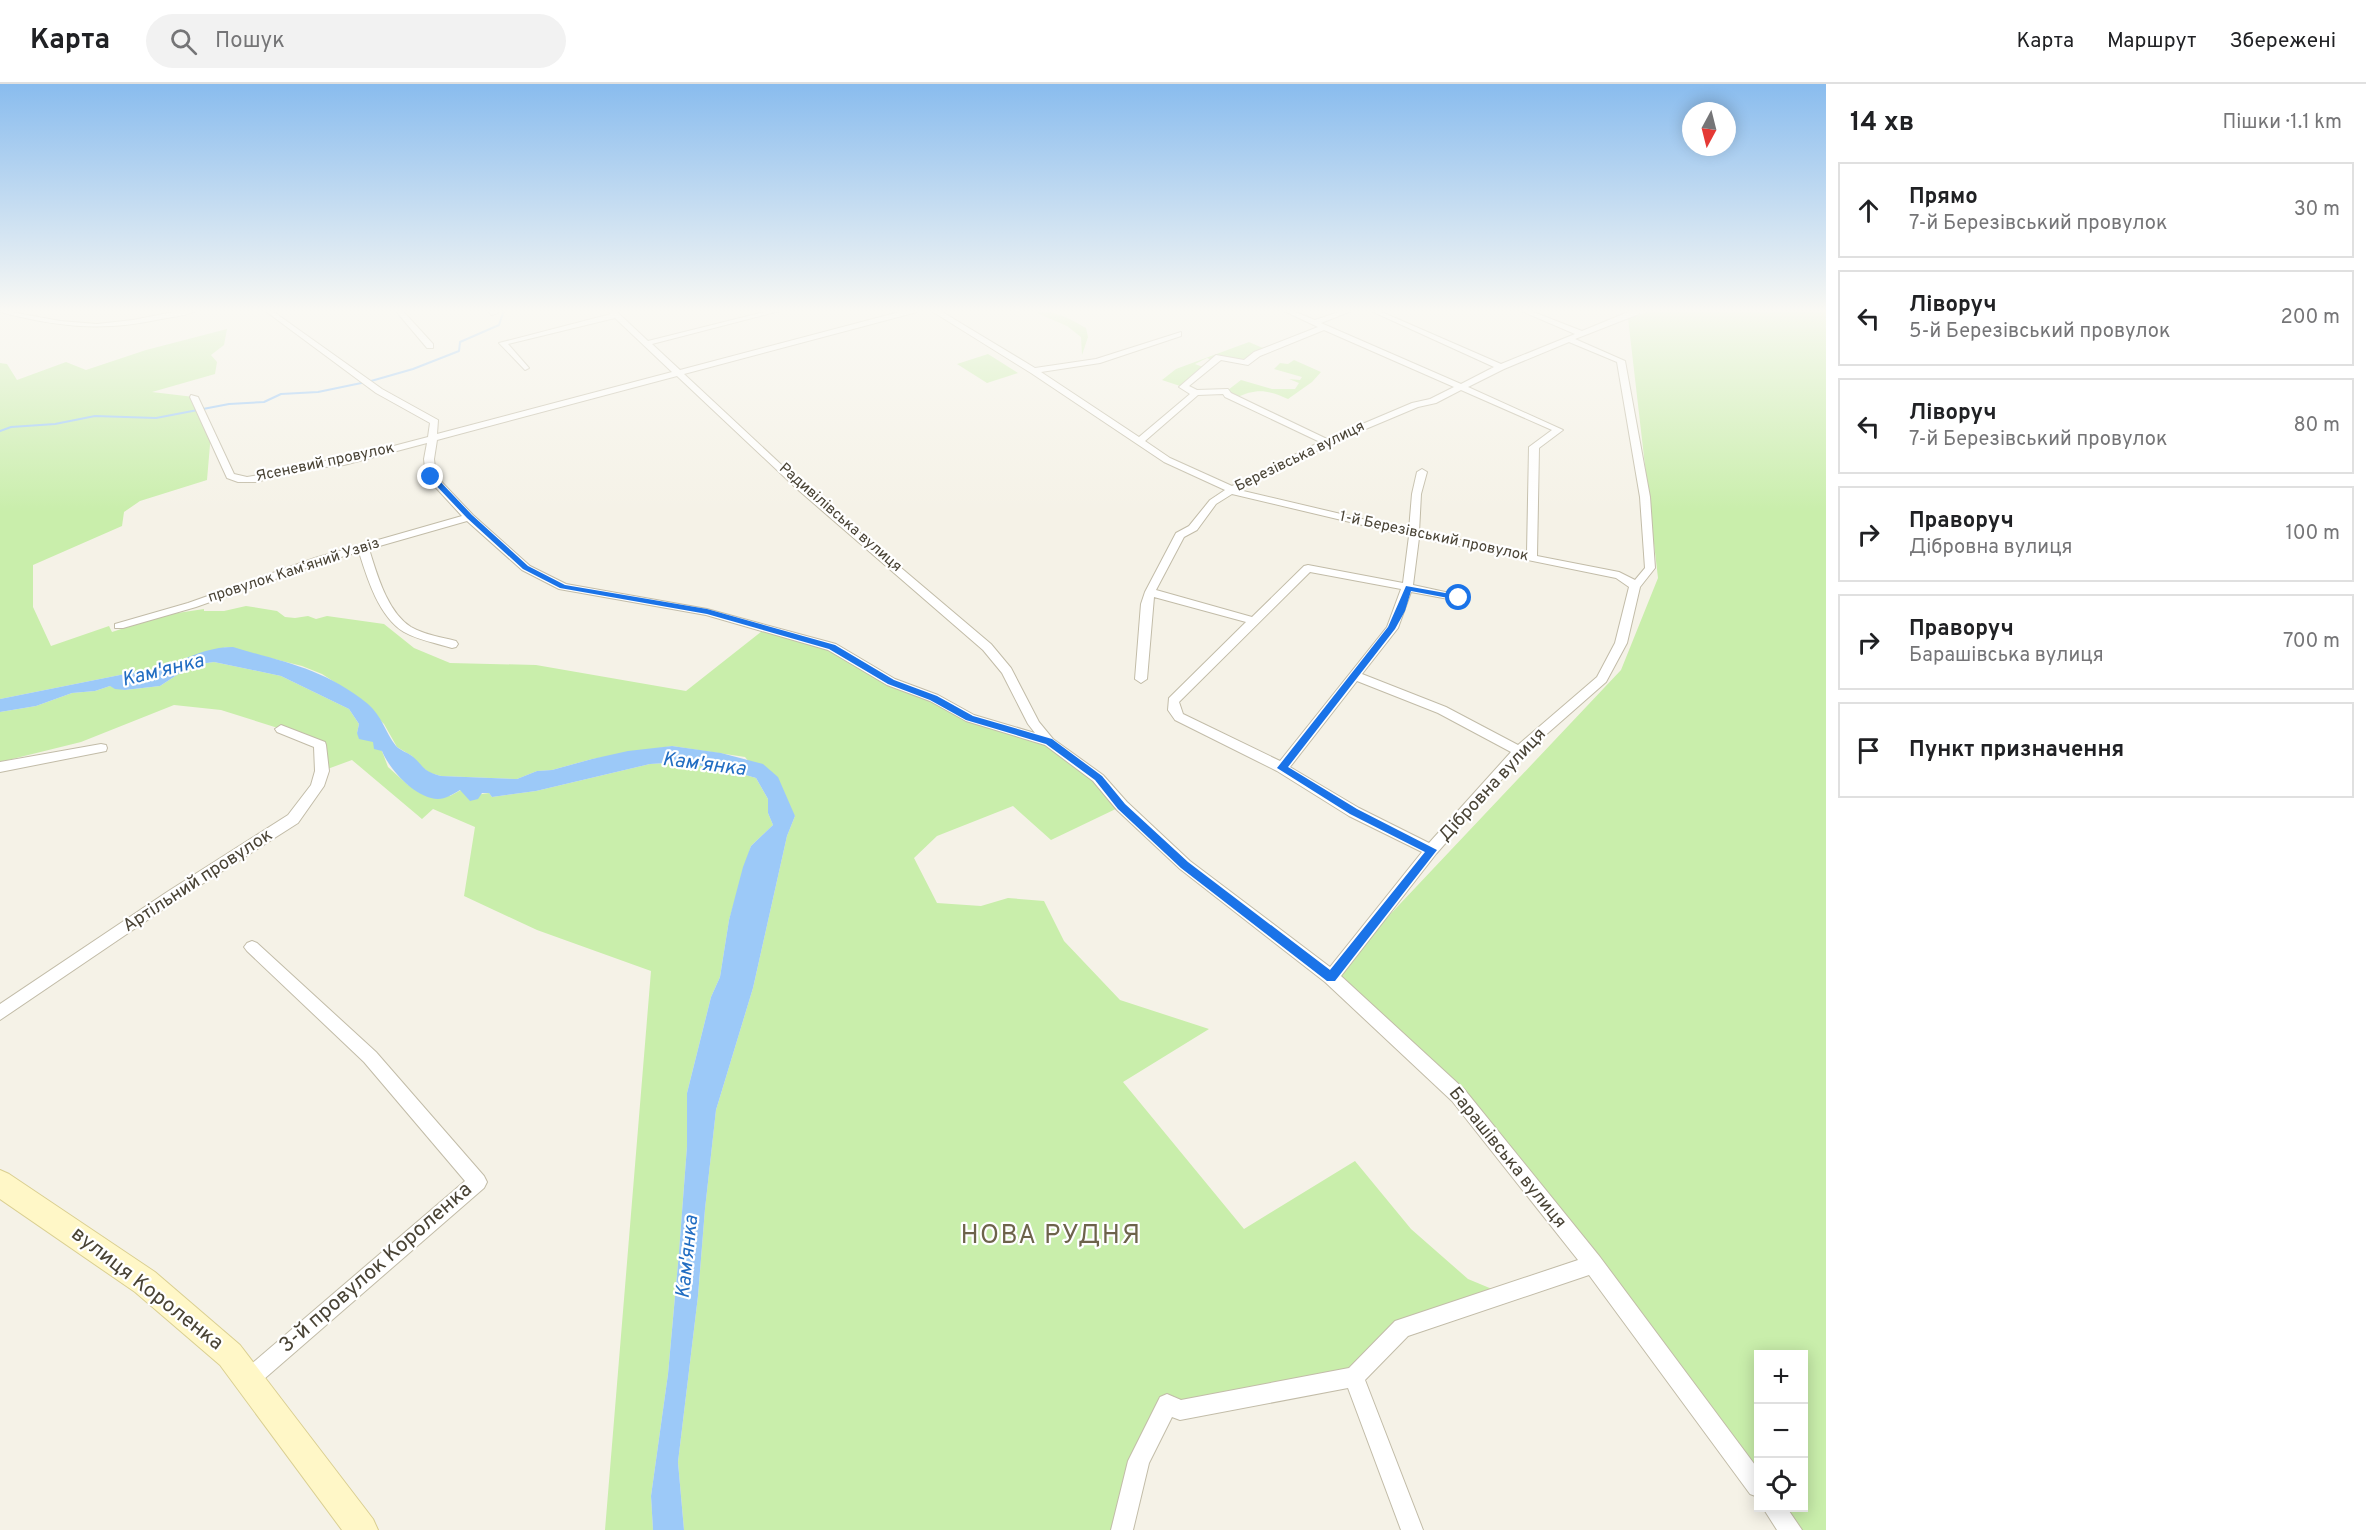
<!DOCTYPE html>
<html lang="uk">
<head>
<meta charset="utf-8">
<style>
	body { margin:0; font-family:Overpass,sans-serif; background:#f2f2f2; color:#202124 }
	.controls { position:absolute; right:18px; bottom:18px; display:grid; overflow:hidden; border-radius:0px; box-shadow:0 3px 15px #0003 }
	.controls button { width:54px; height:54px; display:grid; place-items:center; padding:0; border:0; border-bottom:2px solid #e0e0e0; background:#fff; color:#202124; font:30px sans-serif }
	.compass { position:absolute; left:1682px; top:18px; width:54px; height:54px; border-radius:50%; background:#fff; box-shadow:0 3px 15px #0003; rotate:187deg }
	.stop { position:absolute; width:18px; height:18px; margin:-14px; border:4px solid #1a73e8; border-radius:50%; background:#fff }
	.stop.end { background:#1a73e8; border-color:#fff; box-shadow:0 2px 6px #0008 }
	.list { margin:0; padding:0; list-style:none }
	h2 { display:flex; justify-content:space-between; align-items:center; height:78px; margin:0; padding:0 24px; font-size:26px }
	h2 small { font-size:20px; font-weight:400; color:#757577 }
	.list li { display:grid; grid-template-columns:39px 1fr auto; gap:18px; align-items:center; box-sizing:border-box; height:96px; margin:0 12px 12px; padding:0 12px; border:2px solid #e0e0e0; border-radius:0px }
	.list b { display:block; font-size:22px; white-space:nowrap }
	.list p { margin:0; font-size:20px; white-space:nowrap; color:#757577 }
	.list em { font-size:20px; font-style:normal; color:#757577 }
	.icon { flex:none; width:33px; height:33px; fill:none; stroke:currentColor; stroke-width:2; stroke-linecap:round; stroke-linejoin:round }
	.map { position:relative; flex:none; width:1826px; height:1446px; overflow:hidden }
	header { display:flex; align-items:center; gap:36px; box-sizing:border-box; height:84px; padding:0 30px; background:#fff; border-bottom:2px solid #e0e0e0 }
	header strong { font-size:28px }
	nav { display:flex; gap:33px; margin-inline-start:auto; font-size:21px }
	.search { width:420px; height:54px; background:#f2f2f2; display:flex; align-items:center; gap:15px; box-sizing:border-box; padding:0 21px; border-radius:33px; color:#757577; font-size:22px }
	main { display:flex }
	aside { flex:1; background:#fff }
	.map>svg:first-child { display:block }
	.green { fill:#c9eeab }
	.water { fill:#9cc9f8 }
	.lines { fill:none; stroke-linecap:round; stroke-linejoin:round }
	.stream { stroke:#9cc9f8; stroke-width:2 }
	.street-casing { stroke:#c2bca8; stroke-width:2 }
	.secondary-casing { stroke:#dacf91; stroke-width:2 }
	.street { fill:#fff; fill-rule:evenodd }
	.secondary { fill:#fff7c7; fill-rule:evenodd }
	.route { fill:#1a73e8 }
	.labels { text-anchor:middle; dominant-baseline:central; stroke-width:4.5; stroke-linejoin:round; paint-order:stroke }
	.far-street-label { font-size:15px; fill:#494335; stroke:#fff }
	.street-label { font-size:18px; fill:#494335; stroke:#fff }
	.water-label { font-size:20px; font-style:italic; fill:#216dc2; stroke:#fff }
	.near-street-label { font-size:21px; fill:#494335; stroke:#fff }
	.near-quarter-label { font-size:26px; letter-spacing:1.5px; fill:#6d634b; stroke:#fff }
</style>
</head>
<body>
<header>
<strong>Карта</strong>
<div class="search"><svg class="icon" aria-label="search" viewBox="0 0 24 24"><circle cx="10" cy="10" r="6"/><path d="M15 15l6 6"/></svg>Пошук</div>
<nav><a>Карта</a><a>Маршрут</a><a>Збережені</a></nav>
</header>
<main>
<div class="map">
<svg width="1826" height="1446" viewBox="0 0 1826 1446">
	<rect width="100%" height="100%" fill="#f5f2e7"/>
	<path class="green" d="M1037,226C1059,229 1067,233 1086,244L1088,253L1082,271L1081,253L1067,242L1037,229Z
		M1655,226H1826V1446H1797L1780,1424H1804V1270H1758V1396L1458,1011L1331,893L1621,586L1658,494L1628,234Z
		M227,245L224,261L211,271L217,278L215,290L152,308L194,313L211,349L207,396L140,417L124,428L122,442L33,481V523L51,562L109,542L112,548L164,531L204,525V527H224L246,522L277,527L285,533L295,534L308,532L316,535L327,532L384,540L414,564L450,579L536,581L686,607L766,544L832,563L970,634L1049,658L1122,722L1051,756L1013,722L937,752L914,774L937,819L981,822L1008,814L1044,817L1064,857L1120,916L1209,945L1123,998L1244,1145L1355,1077L1411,1145L1468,1195L1504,1210L1402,1244L1354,1293L1180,1326L1155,1344L1122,1446H684L678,1378L698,1212L705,1125L716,1026L753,904L787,752L795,732L745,673L672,662L592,675L552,686L537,687L517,695L441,692L430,689L416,679L412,672L397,663L384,640L350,608L322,590L302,582L226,563L166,584L146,589H130L0,615V279L7,280L17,296L66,278L86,286L146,266Z
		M1249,258L1265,265L1242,276L1218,271L1212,276L1207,274L1195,280L1203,283L1180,302L1162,296L1176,285Z
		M988,270L1018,289L987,299L957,280Z
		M1294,276L1321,288L1312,298L1288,315C1268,306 1256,304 1236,314L1228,306L1241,296L1272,305H1295L1299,299L1289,295L1300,296L1302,293L1274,285L1280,279L1288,280Z
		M214,578L281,592L349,625L359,640L357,649L373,657L382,667L388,683L408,701L450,712L461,706L468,712L489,709L492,713L536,707L650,680C684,677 723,684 756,694L768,715V729L773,741L751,762L729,836L720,893L711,913L687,1009V1062L679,1168L668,1290L651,1412L653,1446H605L651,887L537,846L464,812L475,743L433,725L422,735L352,676L322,687L320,661L281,645L221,626L174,621L81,658L0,678V628L36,622L72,609L95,607L110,602L125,606L160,602L192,581Z"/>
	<path class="water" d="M233,563C286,579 323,584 368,620C382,632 385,648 396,662C401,667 407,668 412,672C425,683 422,687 441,692L517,695L537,687L552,686L592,675L628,667L672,662L721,669L763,680L778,693L795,732L787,752L753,904L716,1026L705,1125L698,1212L678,1378L684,1446H653L651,1412L668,1290L679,1168L687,1062V1009L711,913L720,893L729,836L743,783L751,762L773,741L768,729V715L756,694C723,684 684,677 650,680L536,707L492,713L489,709H482L478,715L470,717L460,706C454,710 445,715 438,715C416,715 389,685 382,667L374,665L373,658L359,655L357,649L359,640L349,625L281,592L214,578L192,581L160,602L125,606L115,605L110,602L95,607L72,609L36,622L0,628V615L130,589C170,589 193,563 233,563Z"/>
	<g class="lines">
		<path class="stream" d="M0,347L11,343L55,340L95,332L156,334L229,320L264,318L281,310L318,308L371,297L413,285L459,267L460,258L499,241L504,226"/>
		<defs>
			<path id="street" d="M0,226L60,237L97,240L133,236L184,226H197C187,232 172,233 161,235C102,248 58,243 0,228Z
				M264,226H271L382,305L438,336L437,350L672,288L615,234L508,260L529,284L525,286L499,259L611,230L608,226H615L648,257L772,226H783L652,260L680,286L907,226H917V228L684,290L802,400L991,560L1011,584L1039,638L1053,655L1103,691L1127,718L1190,777L1330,883L1422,768L1349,732L1277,687L1175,636L1168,626L1169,614L1246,538L1154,513L1147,595L1141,599L1135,595L1141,520L1145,508L1176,449L1189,442L1210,416L1225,406L1164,378L1031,289L930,226H939L1035,284L1096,275L1181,248V252L1100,279L1041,288L1139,353L1190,310L1179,303L1216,271L1244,276L1254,268L1318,243L1282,226H1290L1315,236L1345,226H1354L1321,239L1461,300L1494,283L1369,226H1377L1501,280L1575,250L1519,226H1528L1582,247L1633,226H1639V230L1575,255L1625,277L1650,413L1655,484L1640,503L1627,559L1606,598L1524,670L1436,770L1341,892L1464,1005L1600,1173L1758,1385V1413L1750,1410L1589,1191L1408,1252L1365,1296L1423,1446H1401L1348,1304L1180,1336L1172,1333L1149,1379L1133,1446H1111L1128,1377L1160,1313L1167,1310L1181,1316L1349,1284L1395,1237L1578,1176L1452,1017L1325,898L1180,785L1117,726L1093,697L1045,661L966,637L930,617L887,601L828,566L706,531L559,505L522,486L467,437L369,465C377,490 387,528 411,543C425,551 441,553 456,557L458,560L456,563L452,564C436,559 418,556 404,548C379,533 367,494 359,468L323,478L196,523L123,544H115V540L188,519L315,474L462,432L426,393L424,375L427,359L344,381L306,385L256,398H238L227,394L190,313L191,311L198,313L234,390L247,393L265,390L306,379L344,375L428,353L430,339L376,309ZM1324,246L1454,303L1430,315L1412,319L1327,355L1231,309L1228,305L1197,306L1189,302L1221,276L1248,281L1260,272ZM1569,258L1617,278L1640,413L1645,484L1635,496L1619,488L1537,472L1539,364L1563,346L1468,303L1504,285ZM677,292L796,404L983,566L1002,589L1028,640L1035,649L974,631L938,611L895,595L836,560L707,525L566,500L530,482L473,431L436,392L434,375L437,356ZM1461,306L1552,346L1529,363L1527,469L1419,448L1421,410L1427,388L1422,385L1417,388L1412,410L1409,446L1239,406L1330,360L1418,323L1436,319ZM1223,310L1225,313L1320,358L1232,402L1170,374L1145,357L1198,311ZM1232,410L1409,452L1403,499L1308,481L1304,482L1252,533L1156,506L1184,453L1197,446L1216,420ZM1419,454L1616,494L1629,503L1615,559L1597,593L1518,661L1446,623L1362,590L1398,544L1411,508L1459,517L1464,514L1459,511L1413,501ZM1310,488L1401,505L1387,543L1280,677L1183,630L1179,618ZM1357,597L1438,629L1511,668L1429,759L1359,724L1290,683Z
				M395,226H402L433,260V264H427Z
				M489,226H495L498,229L491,231Z
				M281,641L325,658L326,661L329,687L324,702L298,739L177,816L0,936V920L167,808L288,731L311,701L315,687L314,663L277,648L275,645Z
				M101,660L106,661L107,664L106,667L0,688V678Z
				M252,857L257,859L376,968L484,1092L487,1098L484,1104L256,1302L249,1305L242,1302L239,1295L242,1288L465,1097L364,978L247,867L244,863L247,859Z
				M1763,1424H1787L1802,1446H1777Z"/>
			<path id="secondary" d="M0,1086L9,1090L155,1188L240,1261L373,1435L378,1446H342L220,1281L135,1208L0,1115Z"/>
		</defs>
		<use href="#street" class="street-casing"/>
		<use href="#secondary" class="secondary-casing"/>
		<use href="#street" class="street"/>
		<use href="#secondary" class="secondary"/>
	</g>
	<linearGradient id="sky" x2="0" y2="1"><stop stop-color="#89bcee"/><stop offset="0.53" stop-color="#faf9f4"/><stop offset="1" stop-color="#faf9f4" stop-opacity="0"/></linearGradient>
	<rect width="1826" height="428" fill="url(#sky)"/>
	<path class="route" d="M429,391H434L472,431L528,482L565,501L707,525L835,561L894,596L937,612L973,632L1052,655L1102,692L1125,720L1188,778L1330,886L1425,768L1350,730L1277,684L1388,543L1406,502L1462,512V516H1459L1411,507L1405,527L1395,545L1288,683L1357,725L1437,766L1335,897H1327L1181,784L1118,725L1095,696L1046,660L966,636L930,616L888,600L829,565L707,530L560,504L523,485L467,434L429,394Z"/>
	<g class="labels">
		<g class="far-street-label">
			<text transform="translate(1300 373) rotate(-26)">Березівська вулиця</text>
			<text transform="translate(325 379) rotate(-12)">Ясеневий провулок</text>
			<text transform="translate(840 434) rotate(41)">Радивілівська вулиця</text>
			<text transform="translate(1434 453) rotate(12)">1-й Березівський провулок</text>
			<text transform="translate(294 487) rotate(-18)">провулок Камʼяний Узвіз</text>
		</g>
		<g class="street-label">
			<text transform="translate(1493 701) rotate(-47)">Дібровна вулиця</text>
			<text transform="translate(198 797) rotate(-33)">Артільний провулок</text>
			<text transform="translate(1507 1074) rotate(51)">Барашівська вулиця</text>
		</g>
		<g class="water-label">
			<text transform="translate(163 587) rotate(-14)">Кам'янка</text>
			<text transform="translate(704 681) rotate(7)">Кам'янка</text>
			<text transform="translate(688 1173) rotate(-84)">Кам'янка</text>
		</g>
		<g class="near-street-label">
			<text transform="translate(376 1184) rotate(-41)">3-й провулок Короленка</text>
			<text transform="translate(147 1205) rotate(38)">вулиця Короленка</text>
		</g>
		<g class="near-quarter-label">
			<text x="1051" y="1152">НОВА РУДНЯ</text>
		</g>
	</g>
</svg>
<div class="controls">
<button>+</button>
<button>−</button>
<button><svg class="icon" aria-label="locate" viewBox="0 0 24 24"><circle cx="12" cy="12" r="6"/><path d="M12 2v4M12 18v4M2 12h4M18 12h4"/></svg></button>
</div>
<svg class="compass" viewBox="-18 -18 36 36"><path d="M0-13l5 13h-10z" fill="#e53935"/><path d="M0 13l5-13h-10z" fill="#757577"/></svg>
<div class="stop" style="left:1459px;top:514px"></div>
<div class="stop end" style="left:431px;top:393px"></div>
</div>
<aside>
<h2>14 хв<small>Пішки · 1.1 km</small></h2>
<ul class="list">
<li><svg class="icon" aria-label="ahead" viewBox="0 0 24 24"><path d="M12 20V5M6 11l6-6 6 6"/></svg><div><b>Прямо</b><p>7-й Березівський провулок</p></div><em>30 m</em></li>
<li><svg class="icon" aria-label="left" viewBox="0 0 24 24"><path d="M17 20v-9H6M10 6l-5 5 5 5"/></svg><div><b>Ліворуч</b><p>5-й Березівський провулок</p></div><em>200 m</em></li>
<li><svg class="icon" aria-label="left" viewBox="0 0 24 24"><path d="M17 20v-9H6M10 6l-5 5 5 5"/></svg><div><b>Ліворуч</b><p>7-й Березівський провулок</p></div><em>80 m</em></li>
<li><svg class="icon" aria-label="right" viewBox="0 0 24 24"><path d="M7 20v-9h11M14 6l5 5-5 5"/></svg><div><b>Праворуч</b><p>Дібровна вулиця</p></div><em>100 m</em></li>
<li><svg class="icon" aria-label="right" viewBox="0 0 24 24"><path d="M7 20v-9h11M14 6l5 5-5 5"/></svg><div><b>Праворуч</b><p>Барашівська вулиця</p></div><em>700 m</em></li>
<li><svg class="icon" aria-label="arrive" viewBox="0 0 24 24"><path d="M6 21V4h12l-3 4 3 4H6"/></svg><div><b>Пункт призначення</b></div></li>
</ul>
</aside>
</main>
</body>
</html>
